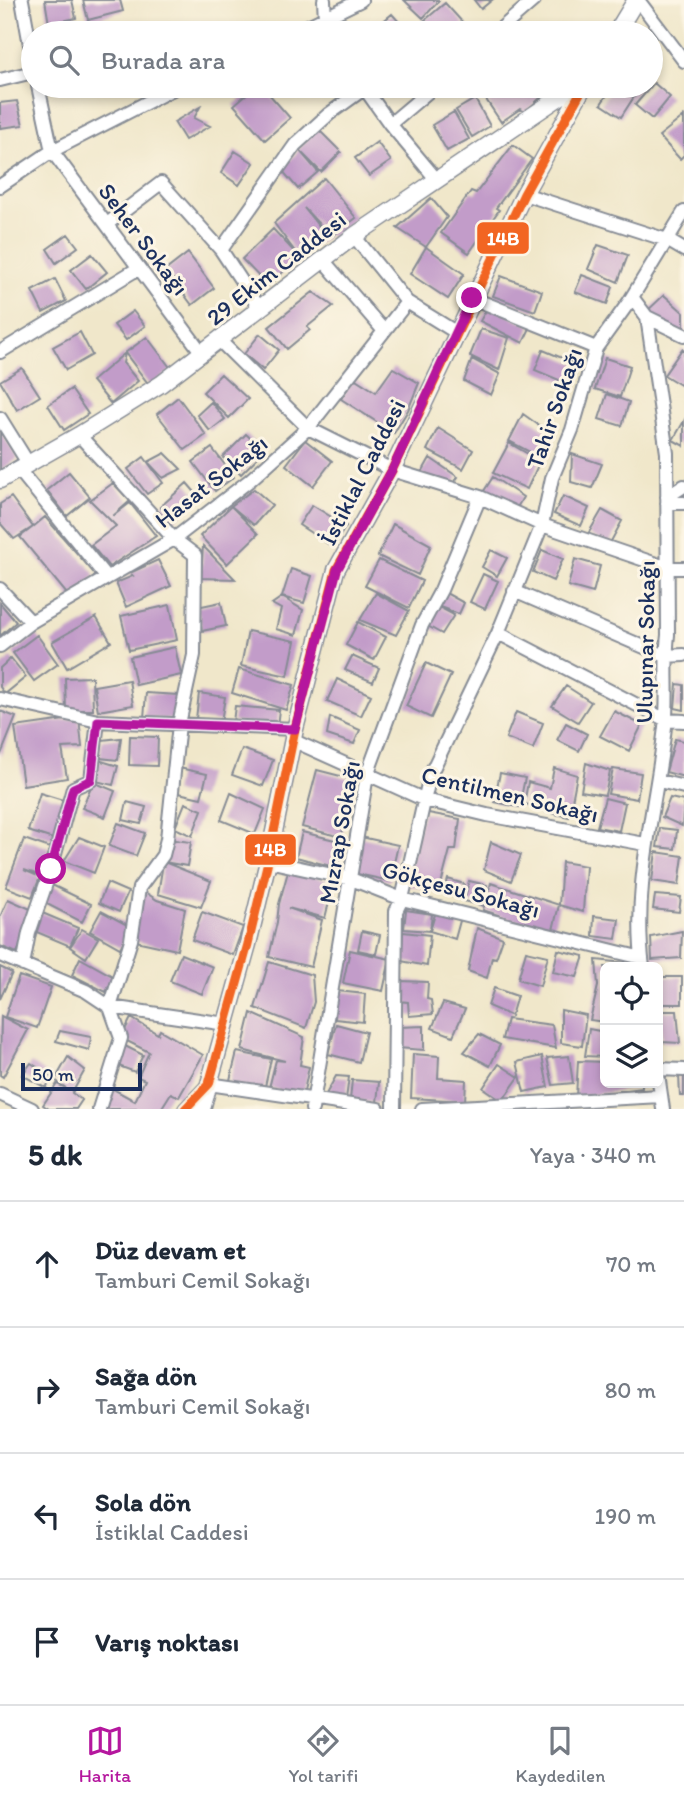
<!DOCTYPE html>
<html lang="tr">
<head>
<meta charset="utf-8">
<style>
	body { margin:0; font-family:Itim,sans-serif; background:#f6f6f7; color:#1f2937 }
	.controls { position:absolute; right:21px; bottom:21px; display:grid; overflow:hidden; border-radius:10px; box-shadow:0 4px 10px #0003 }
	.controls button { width:63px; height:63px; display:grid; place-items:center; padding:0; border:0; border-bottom:2px solid #e0e1e3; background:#fff; color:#1f2937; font:35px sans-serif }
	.scale { position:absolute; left:21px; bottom:18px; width:121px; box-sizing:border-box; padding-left:7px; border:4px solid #1b2f5e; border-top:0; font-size:19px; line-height:24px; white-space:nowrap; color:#1b2f5e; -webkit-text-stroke:5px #fcf5e5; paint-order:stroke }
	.stop { position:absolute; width:21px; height:21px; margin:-16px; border:5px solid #b5179e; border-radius:50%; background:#fff }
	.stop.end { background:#b5179e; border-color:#fff; box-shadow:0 2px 7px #0008 }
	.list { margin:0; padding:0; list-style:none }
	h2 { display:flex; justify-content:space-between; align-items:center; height:91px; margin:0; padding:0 28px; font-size:30px }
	h2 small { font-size:23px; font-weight:400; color:#747a83 }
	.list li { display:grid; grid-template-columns:46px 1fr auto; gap:21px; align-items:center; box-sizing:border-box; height:126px; padding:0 28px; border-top:2px solid #e0e1e3 }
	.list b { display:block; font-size:26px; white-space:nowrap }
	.list p { margin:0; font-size:23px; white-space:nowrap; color:#747a83 }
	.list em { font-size:23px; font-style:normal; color:#747a83 }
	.icon { flex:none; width:38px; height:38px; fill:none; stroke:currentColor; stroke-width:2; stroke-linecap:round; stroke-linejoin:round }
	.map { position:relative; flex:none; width:684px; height:1109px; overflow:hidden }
	.search { position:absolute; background:#fff; box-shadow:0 4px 10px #0003; left:21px; right:21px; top:21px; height:77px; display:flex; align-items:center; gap:18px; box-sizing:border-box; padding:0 24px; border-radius:38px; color:#747a83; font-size:26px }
	.sheet { height:595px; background:#fff }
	nav { display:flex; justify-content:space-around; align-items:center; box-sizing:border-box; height:98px; border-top:2px solid #e0e1e3; background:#fff; font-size:19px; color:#747a83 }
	nav a { display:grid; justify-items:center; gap:4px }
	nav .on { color:#b5179e }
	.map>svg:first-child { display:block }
	.building { fill:#c29cc9 }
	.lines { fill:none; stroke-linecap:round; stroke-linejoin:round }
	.minor-casing { stroke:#868b94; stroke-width:16 }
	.tertiary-casing { stroke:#868b94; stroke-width:19 }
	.minor { stroke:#fff; stroke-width:12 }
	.tertiary { stroke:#fff; stroke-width:16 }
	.bus-1-casing { stroke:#fcf5e5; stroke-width:14 }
	.bus-1 { stroke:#f26522; stroke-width:9 }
	.route { stroke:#b5179e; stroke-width:9 }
	.labels { text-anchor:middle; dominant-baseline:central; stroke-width:6; stroke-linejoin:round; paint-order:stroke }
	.street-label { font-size:24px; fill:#1b2f5e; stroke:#fcf5e5 }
	.line-badge { stroke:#fcf5e5; stroke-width:2.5 }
	.badge-label { font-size:19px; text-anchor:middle; font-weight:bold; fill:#fff }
</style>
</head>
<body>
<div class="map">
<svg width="684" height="1109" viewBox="0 0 684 1109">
	<rect width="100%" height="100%" fill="#fcf5e5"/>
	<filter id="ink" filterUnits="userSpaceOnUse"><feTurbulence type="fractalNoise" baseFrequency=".0143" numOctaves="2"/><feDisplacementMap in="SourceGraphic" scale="14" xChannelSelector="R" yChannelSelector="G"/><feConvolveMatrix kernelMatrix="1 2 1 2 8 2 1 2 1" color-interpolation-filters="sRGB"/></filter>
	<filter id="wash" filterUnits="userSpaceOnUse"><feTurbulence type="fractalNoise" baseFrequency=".00686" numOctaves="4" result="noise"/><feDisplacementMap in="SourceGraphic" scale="28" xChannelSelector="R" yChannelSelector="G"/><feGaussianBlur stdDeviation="1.57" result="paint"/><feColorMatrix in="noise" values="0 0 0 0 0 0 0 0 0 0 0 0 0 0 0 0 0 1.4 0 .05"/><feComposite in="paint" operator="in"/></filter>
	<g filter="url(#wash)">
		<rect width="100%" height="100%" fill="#f0e7ca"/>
		<g id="blocks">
			<path class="building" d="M45,0H72L76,18L49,24Z
				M83,0H120L123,11L88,20Z
				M404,0H437L439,1L423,18Z
				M474,0H492L481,9Z
				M445,3L464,24L454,33H430L418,26Z
				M392,14L409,33H369Z
				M654,83L670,97L652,119L635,105Z
				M256,86H262L290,118L265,140L234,105Z
				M490,86H547L550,89L525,112L520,109L501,122L481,92Z
				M613,86H641L621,117L601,104Z
				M475,99L490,126L472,137L456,110Z
				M17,101L23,125L0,128V103Z
				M200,107L194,118L210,126L185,140L174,122Z
				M454,112L469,139L447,151L432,125Z
				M684,116V155L680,159L659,136Z
				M317,128L341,152L321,172L300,151L318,172L298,189L282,170Z
				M377,142L391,161L369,176L355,158Z
				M513,145L532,159L496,208L499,210L469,253L441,233L471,191L476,193Z
				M235,151L254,163L239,185L221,173Z
				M324,178L356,218L331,237L304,208L327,237L299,257L268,286L242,259L273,229L299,257L274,223Z
				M431,198L447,217L426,247L397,228Z
				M68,234L78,247L56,263L47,249Z
				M598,245L628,255L618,282L588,269Z
				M426,247L464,274L448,299L410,274Z
				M188,253L214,288L192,305L166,270Z
				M92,254L107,272L86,289L71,270Z
				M582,275L613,287L607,304L575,292Z
				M501,276L542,291L535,311L493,296Z
				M55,279L66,301L43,313L32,291Z
				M313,292L333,306L307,327L310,330L287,349L269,327Z
				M664,295L684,313V335L644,314Z
				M489,305L531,326L523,343L480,321Z
				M133,311L145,326L126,340L114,325Z
				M481,329L509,338L499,370L470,356Z
				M80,332L92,355L66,370L53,347Z
				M260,334L279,350L263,370L244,354Z
				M147,337L172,370L150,386L125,353L123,363L138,381L111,404L92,381L125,353Z
				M682,349L684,351V387L664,375Z
				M543,350L579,365L571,385L535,370Z
				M605,358L630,366L620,397L595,389Z
				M472,359L500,374L491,395L464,381Z
				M22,368L40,396L17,410L0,381Z
				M393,368L419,383L408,410L394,433L341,399L354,378L376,392Z
				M221,374L248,399L229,418L203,392Z
				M71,389L88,414L64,430L48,405Z
				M607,394L629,402L622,426L599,419Z
				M178,397L206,435L185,450L157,414Z
				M211,402L225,419L210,431L197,415Z
				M523,414L551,434L539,457L509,441Z
				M684,421V446L673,440Z
				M438,428L473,450L463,469L427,450Z
				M0,431L18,459L0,470Z
				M246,434L264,451L241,474L223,457Z
				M305,440L332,461L313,486L286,465Z
				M509,443L540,461L527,489L493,473Z
				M212,448L234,477L215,491L193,462Z
				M165,453L181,469L163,478L148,462Z
				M572,454L602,464L592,488L571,482Z
				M144,457L163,483L147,494L128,469Z
				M430,458L458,477L450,488L421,474Z
				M69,472L90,497L67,516L47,490Z
				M493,477L523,497L514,513L480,497Z
				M113,483L130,501L113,516L130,503L156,536L109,567L91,545L116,526L90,500Z
				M187,483L200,498L173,521L160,507Z
				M254,489L272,505L254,525L231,506L258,534L227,564L200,536L231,506Z
				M563,496L589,508L581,526L554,514Z
				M11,497L33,527L45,517L96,575L71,599L20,537L33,527L14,539L0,523V504Z
				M312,505L346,526L333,547L299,525Z
				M602,510L622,521L609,545L588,534Z
				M393,524L431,545L418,575L378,556Z
				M203,546L235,579L201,578Z
				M491,550L507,558L497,576L482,567Z
				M542,550L563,559L553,581L533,572Z
				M575,559L600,566L593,593L568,586Z
				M158,560L171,586L126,607L116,583L133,576L130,573Z
				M379,560L422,581L409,608L365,586Z
				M291,569L312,576L304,603L282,597Z
				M483,574L498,581L485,609L470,602Z
				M444,592L464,603L459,614L437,606L454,615L442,634L426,625Z
				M376,593L409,611L396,635L360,620Z
				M282,597L303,610L296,635L276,629L281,609L272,604Z
				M221,602L226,626L202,631L197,607Z
				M0,603L16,622L0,636Z
				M170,605L177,640L129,650L121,616Z
				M96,617L111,642L67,668L52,642Z
				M358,622L386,637L374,660L346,645Z
				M248,631L295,641L288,676L241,666Z
				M37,635L58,664L34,681L13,653Z
				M175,647L181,675L136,685L130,657Z
				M352,656L379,668L373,682L345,670Z
				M11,658L26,677L5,694L0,687V668Z
				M426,663L451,675L431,718L406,706Z
				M239,669L294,685L286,710L232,693Z
				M92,677L93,710H66L65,678Z
				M337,679L371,695L361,716L327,701Z
				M129,680L133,705L98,711L94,686Z
				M677,684L684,685V710L675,708Z
				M566,686L591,702L578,722L552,706Z
				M146,693L178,695L177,720L144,718Z
				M199,693L225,697L221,722L196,719Z
				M235,706L279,710L277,726L233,722Z
				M0,711L16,717L0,757Z
				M614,711L642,725L629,751L600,736Z
				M516,712L543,723L533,749L506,738Z
				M330,717L360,730L354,744L327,735Z
				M79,718L82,747L62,748L67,778L23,785L15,727Z
				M566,723L587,734L579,751L557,740Z
				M130,736L158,737L157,766L129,765Z
				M121,738L118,760L100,758L102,740Z
				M675,739L684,741V777L666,772Z
				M242,749L273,760L263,786L232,775Z
				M98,760L118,766L113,785L92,780Z
				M586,763L610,771L605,795L581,791Z
				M179,768L207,774L201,798L174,792Z
				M554,768L577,775L569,817L546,812L547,808L524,804L528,782L550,788Z
				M613,769L641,773L637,799L608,794Z
				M317,770L356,780L341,837L302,827Z
				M500,773L525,778L519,807L494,802Z
				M93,782L115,791L105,817L82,808Z
				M40,793L66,801L53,839L28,831Z
				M231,793L265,809L255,834L221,820Z
				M605,798L625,803L619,831L597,827Z
				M670,798L684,801L682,826L662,817Z
				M127,802L146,807L141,824L123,820Z
				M185,803L202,810L192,836L175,828Z
				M423,812L460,819L456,850H450L439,892L405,885Z
				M118,823L145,833L136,856L109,846Z
				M660,828L677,830L675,849L657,847Z
				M302,832L343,842L338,868L296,857Z
				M79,837L104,847L94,873L64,861Z
				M361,837L398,845L390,881L353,873Z
				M24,839L50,848L39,875L24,870L40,877L32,897L6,887Z
				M167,839L191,842L187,866L164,862L211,881L201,907L158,894Z
				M491,842L521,855L511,881L484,870Z
				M656,852L683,856L679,885L652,881Z
				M562,862L586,866L583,912L559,905L553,930L504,917L483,910L484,906L464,901L469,881L487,885L484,906L491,883L559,905Z
				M289,868L334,882L325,918L288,908L322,920L311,967L269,957L277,922L279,904Z
				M448,879L464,884L461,898L444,894Z
				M107,883L128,892L119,912L99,903Z
				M52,885L91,904L82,922L43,902Z
				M139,888L157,900L185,909L177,950L131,940Z
				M655,895L681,897L679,912L653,909Z
				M8,899L35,911L17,953L0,946V917Z
				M406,910L432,914L430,931L436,911L461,917L455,939L430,931L404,929Z
				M101,911L131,927L120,948L90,931Z
				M40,912L78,928L70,946L32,930Z
				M202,912L243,927L233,955L192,940Z
				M594,916L619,919L616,939L593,936Z
				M477,928L503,938L496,958L492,957L487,978L468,971Z
				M82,929L98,938L86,958L70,947Z
				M362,931L380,935L376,954L358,950Z
				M682,931L681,958L652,960L651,937Z
				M403,932L430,935L427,966L401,961Z
				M350,950L390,959L383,991L343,983Z
				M558,950L584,956L577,977L553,972Z
				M526,951L548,956L540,986L518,979Z
				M181,954L213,967L202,994L170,981Z
				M80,958L114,977L106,992L72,975Z
				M596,960L625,963V967H605V1022L590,1020L598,986Z
				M269,962L312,975L314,1002L306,1028L255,1008Z
				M0,967L12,973L0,999Z
				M19,976L51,987L37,1028L5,1017Z
				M660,977H682V1004H658Z
				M399,981L428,982L427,999L431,1000L433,1014L409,1016L408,1002L398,1001Z
				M494,988L517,996L511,1016L488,1006Z
				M337,991L365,994L363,1022L335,1019Z
				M443,1003L465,1009L453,1036L432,1028Z
				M561,1010L586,1015L582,1046L561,1043Z
				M660,1011H677L680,1043L662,1042Z
				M251,1013L304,1037L300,1065L309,1067L303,1096L269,1088L276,1060L285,1061L242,1050Z
				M1,1016L28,1030L3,1077L0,1075Z
				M131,1018L158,1034L160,1030L203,1055L179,1097L171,1093L161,1109H108L100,1105L106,1085L135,1101L145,1080L138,1077L149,1052L121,1038Z
				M507,1019L552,1025L556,1048L502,1039Z
				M336,1024L366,1032L359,1062L328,1054Z
				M424,1026V1050L398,1048V1027Z
				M589,1029L605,1032V1057L585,1056Z
				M60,1031L91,1037L89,1050L56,1041Z
				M479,1034L500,1045L490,1066L464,1052Z
				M123,1045L143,1055L135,1072L116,1065Z
				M237,1052L271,1059L264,1091L229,1084Z
				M413,1054L439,1056L438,1078L466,1080L465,1101L411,1098Z
				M542,1056L548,1087L524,1092L517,1062Z
				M569,1056L573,1083L553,1085L547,1058Z
				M68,1057L85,1070L72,1093L82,1100L76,1109H49L43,1105L57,1084L66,1088L55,1080Z
				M578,1061L605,1062V1083H642V1088L576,1097Z
				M31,1063L52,1077L46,1088L22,1075Z
				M499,1064L519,1077L502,1101L483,1088Z
				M679,1075H684V1096H680Z
				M336,1076L349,1077L346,1099L325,1096Z
				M352,1080L379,1082L377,1103L350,1100Z"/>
		</g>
	</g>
	<g filter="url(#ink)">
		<use href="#blocks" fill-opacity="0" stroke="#868b94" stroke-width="2"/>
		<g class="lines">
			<defs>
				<path id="minor" d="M22,0L33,62
					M324,0L325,19L333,33
					M638,0L684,61
					M294,33L361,0
					M496,33L534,0
					M0,80L33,72
					M38,86L52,151L202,353
					M363,86L390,124L436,179
					M390,124L435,86
					M0,186L52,151L179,86
					M524,194L667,240L684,250
					M107,224L161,183L221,250
					M354,236L407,302L457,333
					M323,260L384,331
					M632,297L647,317L684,335
					M472,298L596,348
					M260,309L221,250L295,145L329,114L365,88
					M219,340L308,428L392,470L480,497L542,525L668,568H684
					M0,352L139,268
					M0,418L28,463
					M79,435L174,539L195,555L194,655L179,724L167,839L163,855L139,888L131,940L110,1007L121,1038L99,1109
					M19,470L106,577
					M667,497L684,486
					M667,503H684
					M0,589L31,622
					M514,591L665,656L684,655
					M498,633L666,720L684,721
					M0,646L31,622L174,539L250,480L308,428L407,302
					M0,699L98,721
					M292,740L425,800L487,815L645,844
					M659,781L684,787
					M268,861L351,879L402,899L642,958
					M0,955L86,991L110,1007L226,1024
					M23,965L29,933L51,869L73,788L91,780L98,721L295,729
					M643,967C632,886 656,807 665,727C669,696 664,666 668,635L667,453L647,317
					M658,1069L684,1070
					M658,1074L663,1109
					M0,1094L32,1109
					M185,1109L209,1084L378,1109
					M312,1109L367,775L422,625L441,590L480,497
					M394,1109L396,911L402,899L430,775L498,633L542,525L552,478L572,430L596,348L629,302L684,212
					M422,1109L661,1096"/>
				<path id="tertiary" d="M616,33L636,0
					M0,480L79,435L161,384L354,236L576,86
					M202,1109L248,944L268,861L295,729L336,570L392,470L524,194L584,86"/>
			</defs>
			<use href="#minor" class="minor-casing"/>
			<use href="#tertiary" class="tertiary-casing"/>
			<use href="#minor" class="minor"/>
			<use href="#tertiary" class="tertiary"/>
			<defs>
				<path id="bus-1" d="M185,1109L209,1084L248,944L268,861L295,729L336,570L392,470L524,194L584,86"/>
			</defs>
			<use href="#bus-1" class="bus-1-casing"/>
			<use href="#bus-1" class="bus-1"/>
		</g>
	</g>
	<g class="lines" filter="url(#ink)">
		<path class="route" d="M51,869L73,788L91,780L98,721L295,729L337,570L392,470L472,298"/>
	</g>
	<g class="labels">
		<g class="street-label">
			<text transform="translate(144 239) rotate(53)">Seher Sokağı</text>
			<text transform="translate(276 268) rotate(-38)">29 Ekim Caddesi</text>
			<text transform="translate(554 408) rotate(-71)">Tahir Sokağı</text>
			<text transform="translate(362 472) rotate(-63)">İstiklal Caddesi</text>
			<text transform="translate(211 481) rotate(-38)">Hasat Sokağı</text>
			<text transform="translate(645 642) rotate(-89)">Ulupınar Sokağı</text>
			<text transform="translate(510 794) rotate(13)">Centilmen Sokağı</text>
			<text transform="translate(339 832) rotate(-80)">Mızrap Sokağı</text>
			<text transform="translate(461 889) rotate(15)">Gökçesu Sokağı</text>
		</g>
	</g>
	<g class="line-badge">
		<rect x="476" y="221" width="54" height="34" rx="7" fill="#f26522"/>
		<rect x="244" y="833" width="53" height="33" rx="7" fill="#f26522"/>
	</g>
	<g class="badge-label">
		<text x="503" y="245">14B</text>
		<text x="270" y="856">14B</text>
	</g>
</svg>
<div class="controls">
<button><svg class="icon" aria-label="locate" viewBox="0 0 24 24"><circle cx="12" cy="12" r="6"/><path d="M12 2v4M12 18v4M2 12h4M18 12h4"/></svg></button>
<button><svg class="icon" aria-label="layers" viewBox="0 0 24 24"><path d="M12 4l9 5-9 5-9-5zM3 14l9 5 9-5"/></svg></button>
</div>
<div class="scale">50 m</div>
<div class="stop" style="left:51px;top:869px"></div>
<div class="stop end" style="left:472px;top:298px"></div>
<div class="search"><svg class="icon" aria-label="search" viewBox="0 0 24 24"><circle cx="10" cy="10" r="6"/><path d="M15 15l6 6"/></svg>Burada ara</div>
</div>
<section class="sheet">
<h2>5 dk<small>Yaya · 340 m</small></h2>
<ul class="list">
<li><svg class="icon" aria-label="ahead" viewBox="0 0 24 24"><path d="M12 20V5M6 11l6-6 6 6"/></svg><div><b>Düz devam et</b><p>Tamburi Cemil Sokağı</p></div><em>70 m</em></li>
<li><svg class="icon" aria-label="right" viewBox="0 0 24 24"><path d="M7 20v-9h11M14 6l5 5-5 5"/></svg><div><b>Sağa dön</b><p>Tamburi Cemil Sokağı</p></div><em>80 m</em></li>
<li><svg class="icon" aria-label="left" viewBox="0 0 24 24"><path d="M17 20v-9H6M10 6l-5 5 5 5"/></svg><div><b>Sola dön</b><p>İstiklal Caddesi</p></div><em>190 m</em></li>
<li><svg class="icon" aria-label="arrive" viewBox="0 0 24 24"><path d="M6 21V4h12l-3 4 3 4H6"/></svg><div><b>Varış noktası</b></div></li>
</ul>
</section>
<nav>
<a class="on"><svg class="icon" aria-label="map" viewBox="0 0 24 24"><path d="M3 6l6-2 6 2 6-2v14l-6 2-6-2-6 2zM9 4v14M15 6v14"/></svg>Harita</a>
<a><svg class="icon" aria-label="directions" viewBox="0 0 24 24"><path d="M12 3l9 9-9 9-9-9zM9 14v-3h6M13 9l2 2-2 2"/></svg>Yol tarifi</a>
<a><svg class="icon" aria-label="saved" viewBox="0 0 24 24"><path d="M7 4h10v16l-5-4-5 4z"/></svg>Kaydedilen</a>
</nav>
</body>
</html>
